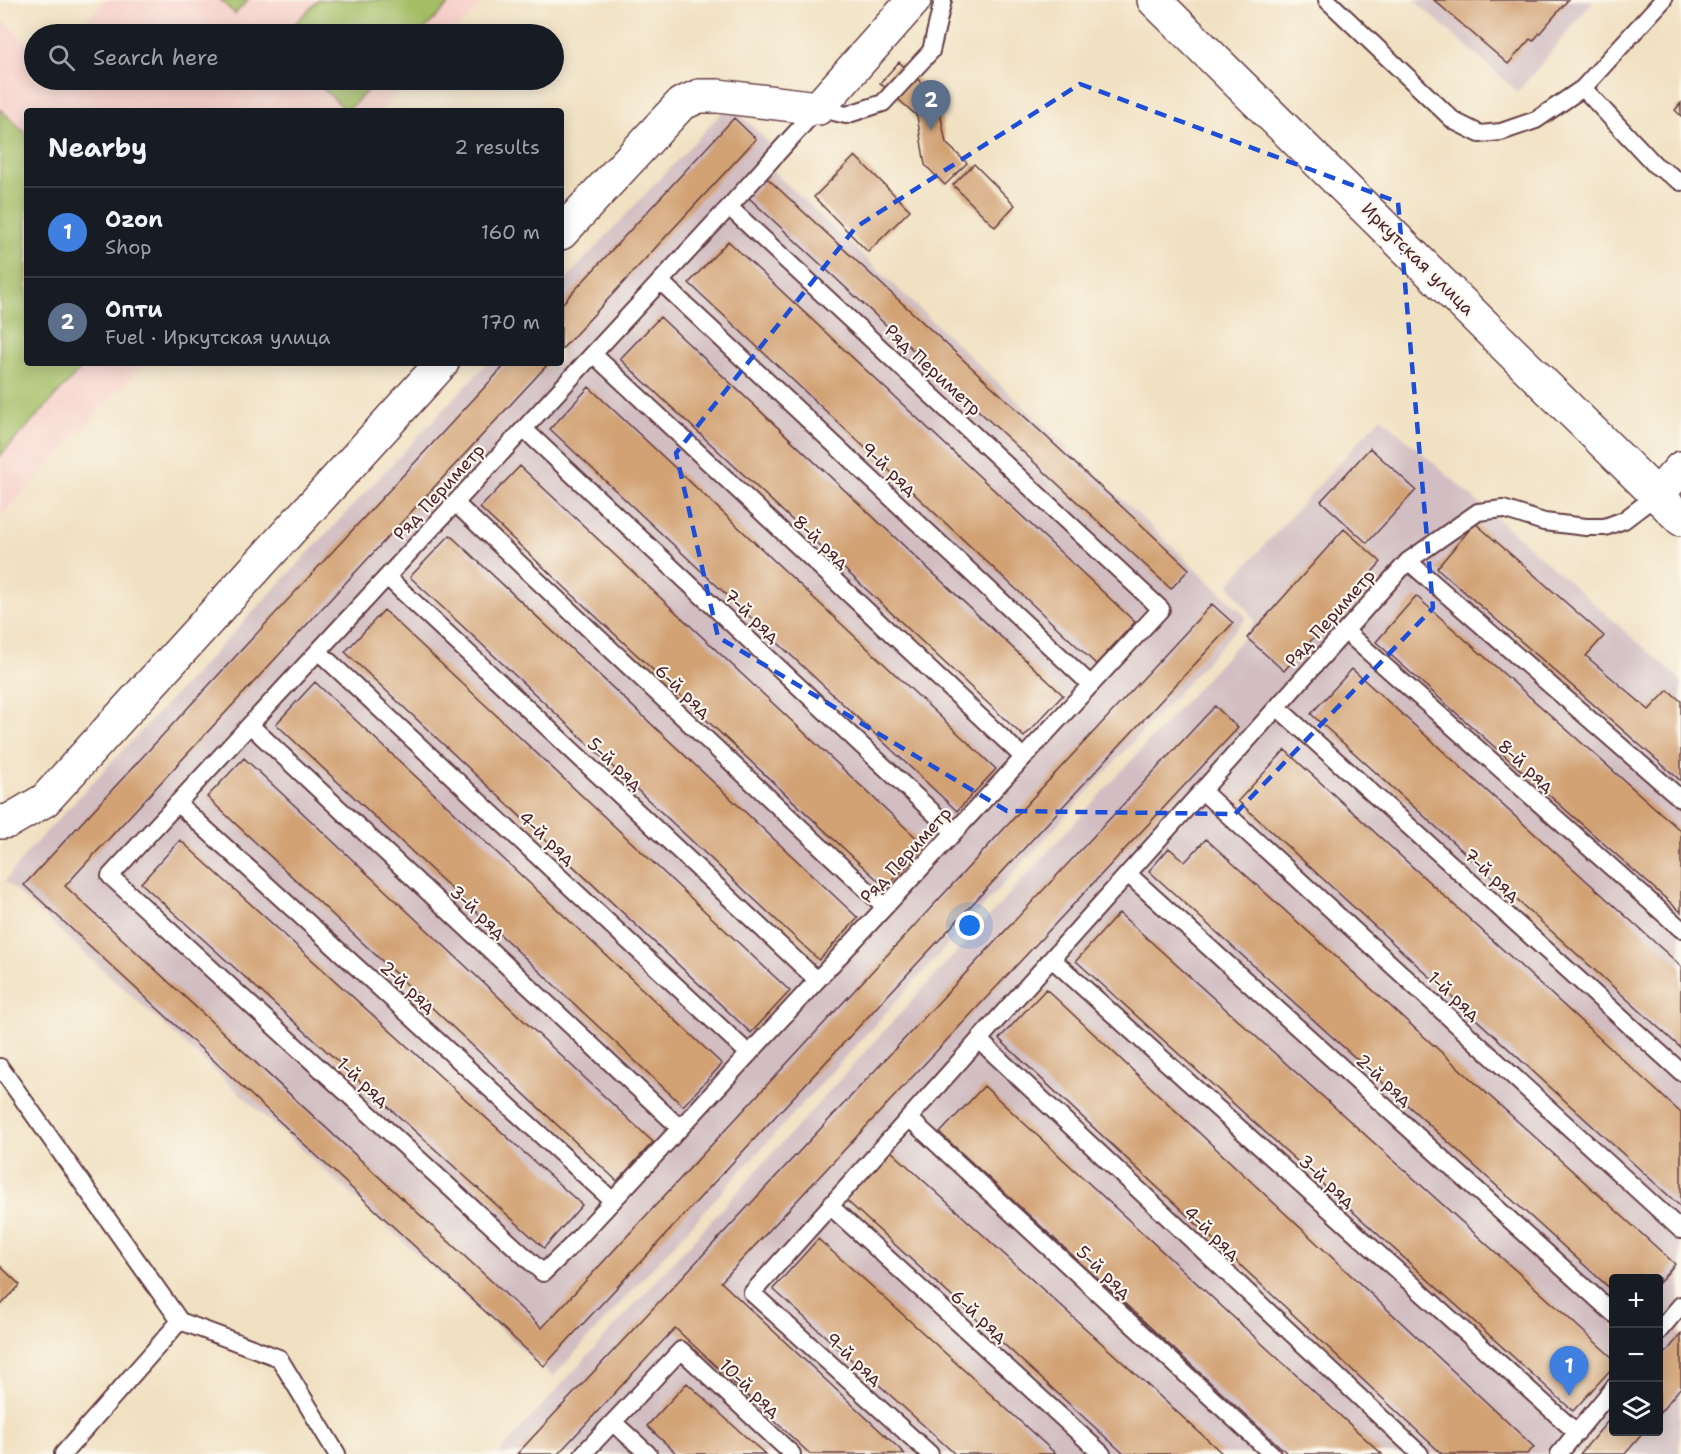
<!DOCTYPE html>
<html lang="en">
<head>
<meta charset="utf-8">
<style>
	body { margin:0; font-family:"Shantell Sans",sans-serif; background:#20242c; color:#f1f3f6 }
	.controls { position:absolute; right:18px; bottom:18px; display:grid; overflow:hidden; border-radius:6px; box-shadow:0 3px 15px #0003 }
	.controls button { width:54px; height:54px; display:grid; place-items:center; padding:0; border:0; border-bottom:2px solid #363941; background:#171b24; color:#f1f3f6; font:30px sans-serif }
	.you { position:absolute; left:970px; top:926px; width:21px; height:21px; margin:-15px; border:4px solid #fff; border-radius:50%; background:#1a73e8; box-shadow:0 0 0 9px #1a73e833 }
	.badge { display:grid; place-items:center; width:39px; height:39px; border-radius:50%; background:#0b8043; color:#fff; font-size:20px; font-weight:700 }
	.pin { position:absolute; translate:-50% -50px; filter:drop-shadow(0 2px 3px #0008) }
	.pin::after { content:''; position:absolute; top:32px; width:21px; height:18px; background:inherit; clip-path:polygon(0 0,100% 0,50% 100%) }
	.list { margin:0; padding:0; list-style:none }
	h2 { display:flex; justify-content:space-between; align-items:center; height:78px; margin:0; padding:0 24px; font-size:26px }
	h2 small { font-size:20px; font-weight:400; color:#9ea1a6 }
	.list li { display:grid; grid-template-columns:39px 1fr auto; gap:18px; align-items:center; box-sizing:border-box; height:90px; padding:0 24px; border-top:2px solid #363941 }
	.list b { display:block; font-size:22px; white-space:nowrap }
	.list p { margin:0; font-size:20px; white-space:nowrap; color:#9ea1a6 }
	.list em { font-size:20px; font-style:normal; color:#9ea1a6 }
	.icon { flex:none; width:33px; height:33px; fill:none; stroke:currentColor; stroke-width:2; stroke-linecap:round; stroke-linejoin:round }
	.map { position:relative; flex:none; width:1681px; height:1454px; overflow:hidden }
	.search { position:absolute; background:#171b24; box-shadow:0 3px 15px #0003; left:24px; top:24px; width:540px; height:66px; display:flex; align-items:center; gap:15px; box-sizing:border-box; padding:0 21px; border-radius:33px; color:#9ea1a6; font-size:22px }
	.panel { position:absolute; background:#171b24; box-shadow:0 3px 15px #0003; left:24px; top:108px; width:540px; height:258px; border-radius:6px }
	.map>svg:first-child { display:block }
	.built { fill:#f7d0cb }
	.industrial { fill:#d2bec2; fill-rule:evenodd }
	.green { fill:#a3be65; stroke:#766e48; stroke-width:1.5 }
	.building { fill:#d2a274 }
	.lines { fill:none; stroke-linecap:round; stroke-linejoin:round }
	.service-casing { stroke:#633c42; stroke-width:20 }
	.minor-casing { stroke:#633c42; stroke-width:36 }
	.tertiary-casing { stroke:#633c42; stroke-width:36 }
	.service { stroke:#fff; stroke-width:16 }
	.minor { stroke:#fff; stroke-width:33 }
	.tertiary { stroke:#fff; stroke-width:33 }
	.marked { fill:none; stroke:#1d4ed8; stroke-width:4.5; stroke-dasharray:12 8; stroke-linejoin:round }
	.labels { text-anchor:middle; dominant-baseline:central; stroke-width:4.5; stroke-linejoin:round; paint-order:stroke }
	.street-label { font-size:18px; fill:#4a1f2b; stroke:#fbf7ec }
</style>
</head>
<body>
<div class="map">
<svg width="1681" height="1454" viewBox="0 0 1681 1454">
	<rect width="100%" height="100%" fill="#fbf7ec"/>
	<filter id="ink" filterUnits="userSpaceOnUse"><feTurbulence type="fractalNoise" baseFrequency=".0167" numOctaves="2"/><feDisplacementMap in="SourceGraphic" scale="12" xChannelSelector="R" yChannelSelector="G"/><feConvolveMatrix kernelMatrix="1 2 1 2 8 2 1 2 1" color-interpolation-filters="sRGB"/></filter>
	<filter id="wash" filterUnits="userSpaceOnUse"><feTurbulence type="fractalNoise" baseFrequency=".008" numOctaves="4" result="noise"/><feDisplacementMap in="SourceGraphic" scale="24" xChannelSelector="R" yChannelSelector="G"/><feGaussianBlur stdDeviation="1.35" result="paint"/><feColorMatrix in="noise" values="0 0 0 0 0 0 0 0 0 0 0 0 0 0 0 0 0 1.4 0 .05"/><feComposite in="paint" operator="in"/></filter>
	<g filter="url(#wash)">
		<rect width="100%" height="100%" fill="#f1e1c3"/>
		<path class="built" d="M105,0H485L452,34H73Z
			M0,18L34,50V80H410L381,111H27V363H144L0,517Z"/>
		<path class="industrial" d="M1414,0H1594L1518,92Z
			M729,105L773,146L761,160L1247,617L553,1377L5,881L29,850L487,363H561V284Z
			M1381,417L1681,680L1679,1454H498L1244,637L1255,622L1229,584ZM1614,1278H1658V1432H1614Z"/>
		<path class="green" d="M220,0H248L235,14Z
			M318,0H453L420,34H285Z
			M314,80H378L347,111Z
			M0,109L27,134V363H86L0,456Z"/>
		<g id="blocks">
			<path class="building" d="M1434,0H1568L1533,41L1530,39L1508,64Z
				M899,62L937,97L946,143L967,163L945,185L925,165L917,116L880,83Z
				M1681,103V116L1675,110Z
				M734,118L756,139L561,350V305Z
				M855,156L910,210L868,252L814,197Z
				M974,164L1015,205L995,227L953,185Z
				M767,178L1189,569L1171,589L749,198Z
				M728,241L1135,622L1096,664L689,283Z
				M660,317L1063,695L1024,737L620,359Z
				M507,363H549L65,886L542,1328L1212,604L1233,623L544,1366L24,885Z
				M589,387L996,769L957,811L550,429Z
				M1370,448L1416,490L1367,543L1321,501Z
				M520,466L925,846L886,888L480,508Z
				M1475,523L1604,636L1586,656L1649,710L1668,690L1681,701V781L1437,568Z
				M1344,529L1381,562L1284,671L1247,638Z
				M450,535L858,918L819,960L410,577Z
				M1416,596L1681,831V912L1376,642Z
				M384,610L790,991L751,1033L345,652Z
				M1352,669L1681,966V1048L1311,714Z
				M315,682L722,1064L683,1106L276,724Z
				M1215,706L1238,728L721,1282L905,1454H810L675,1328L558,1454H517Z
				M1285,750L1681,1113V1207L1238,801Z
				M244,758L653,1142L617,1181L207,797Z
				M1206,839L1675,1264L1659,1283V1278H1614V1292L1149,871L1169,848L1185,862Z
				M180,840L582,1205L544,1248L141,883Z
				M1119,913L1614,1359V1366L1573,1411L1076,961Z
				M1046,989L1534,1447L1527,1454H1442L999,1039Z
				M984,1086L1271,1352L1382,1454H1288L1213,1385L940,1133Z
				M891,1151L1223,1454H1124L846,1200Z
				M818,1239L866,1281L1056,1454H955L921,1423L773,1289Z
				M0,1266L20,1285L0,1306Z
				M1681,1334V1387L1659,1414V1361Z
				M687,1383L748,1439L765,1454H677L647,1426Z
				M1614,1414V1432H1644L1625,1454H1580Z"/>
		</g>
	</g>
	<g filter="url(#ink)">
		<use href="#blocks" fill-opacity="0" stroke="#633c42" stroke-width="1.5"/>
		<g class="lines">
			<defs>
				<path id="service" d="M1327,0L1454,121L1480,134L1501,132L1536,120L1583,88L1663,0
					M1583,88L1655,165L1681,182
					M729,207L1161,609L571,1246L543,1273L110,876L729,207L818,108L846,115L883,103L931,51L943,0
					M660,281L1091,685
					M593,354L1023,757
					M524,429L954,832
					M455,503L885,907
					M1408,561L1681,799
					M387,577L817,980
					M1345,631L1681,929
					M318,651L749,1054
					M1277,707L1681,1072
					M250,725L680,1128
					M1202,791L1681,1230
					M177,803L613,1201
					M1128,874L1614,1314
					M1052,959L1577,1433
					M979,1040L1420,1454
					M0,1067L180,1321L63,1454
					M909,1118L1272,1454
					M830,1206L1102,1454
					M180,1321L279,1358L337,1454
					M1658,1332L1681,1305
					M613,1422L648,1454
					M583,1454L681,1350L792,1454
					M930,1454L752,1293L1408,561L1478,512L1503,509L1544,522L1586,527H1605L1624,520L1657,495
					M1559,1454L1614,1387"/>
				<path id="minor" d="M561,233L681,104L699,96H718L818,108L914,0
					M1657,495L1681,468
					M0,822L9,821L45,800L442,363"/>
				<path id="tertiary" d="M1154,0L1681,519"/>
			</defs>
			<use href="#service" class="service-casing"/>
			<use href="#minor" class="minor-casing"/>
			<use href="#tertiary" class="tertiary-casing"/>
			<use href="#service" class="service"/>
			<use href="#minor" class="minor"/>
			<use href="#tertiary" class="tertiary"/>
		</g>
	</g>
	<path class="marked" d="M1080,84L1398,202L1433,608L1235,814L1007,811L718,637L676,453L856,227Z"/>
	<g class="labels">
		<g class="street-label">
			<text transform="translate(1418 259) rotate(45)">Иркутская улица</text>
			<text transform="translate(933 370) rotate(43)">Ряд Периметр</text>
			<text transform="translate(889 469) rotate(43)">9-й ряд</text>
			<text transform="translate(439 492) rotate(-47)">Ряд Периметр</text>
			<text transform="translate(821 542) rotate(43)">8-й ряд</text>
			<text transform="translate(752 616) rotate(43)">7-й ряд</text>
			<text transform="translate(1330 618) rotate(-48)">Ряд Периметр</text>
			<text transform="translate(683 691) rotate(43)">6-й ряд</text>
			<text transform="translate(615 764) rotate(43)">5-й ряд</text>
			<text transform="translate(1526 766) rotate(42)">8-й ряд</text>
			<text transform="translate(547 838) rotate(43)">4-й ряд</text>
			<text transform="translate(906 855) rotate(-47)">Ряд Периметр</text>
			<text transform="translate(1492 875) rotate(42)">7-й ряд</text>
			<text transform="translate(478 912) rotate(43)">3-й ряд</text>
			<text transform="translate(408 987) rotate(42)">2-й ряд</text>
			<text transform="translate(1454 996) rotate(42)">1-й ряд</text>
			<text transform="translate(1384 1080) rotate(42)">2-й ряд</text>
			<text transform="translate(363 1082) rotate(42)">1-й ряд</text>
			<text transform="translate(1327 1181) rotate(42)">3-й ряд</text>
			<text transform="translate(1212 1233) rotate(43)">4-й ряд</text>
			<text transform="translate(1104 1272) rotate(43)">5-й ряд</text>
			<text transform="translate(979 1316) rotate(42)">6-й ряд</text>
			<text transform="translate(854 1359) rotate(42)">9-й ряд</text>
			<text transform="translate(750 1388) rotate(43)">10-й ряд</text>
		</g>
	</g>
</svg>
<div class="controls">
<button>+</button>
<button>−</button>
<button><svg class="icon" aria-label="layers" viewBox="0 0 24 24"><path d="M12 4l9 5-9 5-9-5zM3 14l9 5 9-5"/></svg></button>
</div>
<div class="you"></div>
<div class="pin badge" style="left:1569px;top:1396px;background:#3f7fe0">1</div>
<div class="pin badge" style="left:931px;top:130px;background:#5c6f8a">2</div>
<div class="search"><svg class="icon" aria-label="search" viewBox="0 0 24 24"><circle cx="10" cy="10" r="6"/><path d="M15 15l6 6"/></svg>Search here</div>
<section class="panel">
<h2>Nearby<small>2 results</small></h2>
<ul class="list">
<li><span class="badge" style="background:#3f7fe0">1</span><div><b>Ozon</b><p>Shop</p></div><em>160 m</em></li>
<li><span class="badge" style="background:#5c6f8a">2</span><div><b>Опти</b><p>Fuel · Иркутская улица</p></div><em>170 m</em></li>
</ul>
</section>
</div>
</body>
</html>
